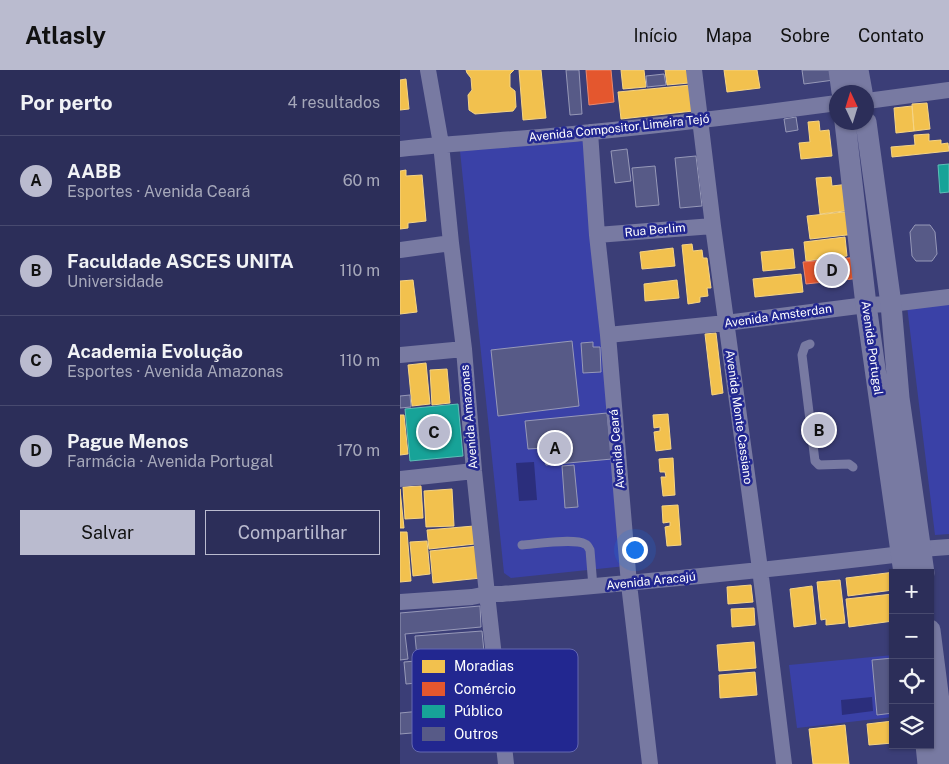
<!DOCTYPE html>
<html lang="pt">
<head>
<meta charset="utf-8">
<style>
	body { margin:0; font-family:"Public Sans",sans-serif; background:#383a62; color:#f1f3f6 }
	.controls { position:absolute; right:15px; bottom:15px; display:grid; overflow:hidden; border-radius:0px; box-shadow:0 1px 4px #0004 }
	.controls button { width:45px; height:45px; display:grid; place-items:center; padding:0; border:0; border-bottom:1px solid #484a6f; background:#2c2e59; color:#f1f3f6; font:25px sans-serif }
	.compass { position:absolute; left:429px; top:15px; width:45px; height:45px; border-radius:50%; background:#2c2e59; box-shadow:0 1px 4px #0004; rotate:356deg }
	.you { position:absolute; left:234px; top:479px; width:18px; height:18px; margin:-12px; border:4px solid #fff; border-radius:50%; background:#1a73e8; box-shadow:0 0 0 8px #1a73e833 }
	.badge { display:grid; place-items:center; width:32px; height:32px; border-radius:50%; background:#babbcf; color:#111; font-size:16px; font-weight:700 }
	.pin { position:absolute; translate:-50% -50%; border:2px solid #fff; box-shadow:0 1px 5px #0006 }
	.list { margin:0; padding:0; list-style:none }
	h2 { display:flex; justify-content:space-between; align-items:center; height:65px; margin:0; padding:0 20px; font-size:21px }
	h2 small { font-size:16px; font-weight:400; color:#a6a8ba }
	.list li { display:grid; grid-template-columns:32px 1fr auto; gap:15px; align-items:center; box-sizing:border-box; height:90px; padding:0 20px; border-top:1px solid #484a6f }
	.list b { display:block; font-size:19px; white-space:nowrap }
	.list p { margin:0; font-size:16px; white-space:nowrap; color:#a6a8ba }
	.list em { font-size:16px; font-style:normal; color:#a6a8ba }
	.actions { display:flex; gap:10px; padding:15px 20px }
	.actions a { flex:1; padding:11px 0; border:1px solid #babbcf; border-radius:0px; text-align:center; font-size:18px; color:#babbcf }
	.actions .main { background:#babbcf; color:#111 }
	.icon { flex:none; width:28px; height:28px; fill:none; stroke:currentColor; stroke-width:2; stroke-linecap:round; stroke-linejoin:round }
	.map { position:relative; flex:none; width:549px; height:694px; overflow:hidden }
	header { display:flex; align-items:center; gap:30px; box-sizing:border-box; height:70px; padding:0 25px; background:#babbcf; color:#111 }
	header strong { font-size:24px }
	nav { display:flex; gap:28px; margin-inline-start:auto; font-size:18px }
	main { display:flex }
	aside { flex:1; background:#2c2e59 }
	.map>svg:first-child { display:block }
	.green { fill:#3a41a7 }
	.water { fill:#2b2e7c }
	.homes { fill:#f2c14e; stroke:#f6d483 }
	.shops { fill:#e4572e; stroke:#ec896d }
	.public { fill:#17a398; stroke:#5dbfb7 }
	.building { fill:#575a87; stroke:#9799b8 }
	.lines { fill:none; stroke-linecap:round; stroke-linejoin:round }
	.service { stroke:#787aa2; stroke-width:9 }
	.minor { stroke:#787aa2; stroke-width:16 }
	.tertiary { stroke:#787aa2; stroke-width:21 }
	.labels { text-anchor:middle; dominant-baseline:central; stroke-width:5; stroke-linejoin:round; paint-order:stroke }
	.street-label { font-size:12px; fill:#fff; stroke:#222790 }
	.key { fill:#222790; stroke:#6468b1; stroke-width:1 }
	.key-label { font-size:14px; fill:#fff }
</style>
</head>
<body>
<header>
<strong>Atlasly</strong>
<nav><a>Início</a><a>Mapa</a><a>Sobre</a><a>Contato</a></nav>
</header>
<main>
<aside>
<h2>Por perto<small>4 resultados</small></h2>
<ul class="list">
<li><span class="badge">A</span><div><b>AABB</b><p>Esportes · Avenida Ceará</p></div><em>60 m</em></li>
<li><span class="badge">B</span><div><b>Faculdade ASCES UNITA</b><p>Universidade</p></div><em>110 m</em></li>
<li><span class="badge">C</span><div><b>Academia Evolução</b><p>Esportes · Avenida Amazonas</p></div><em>110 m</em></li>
<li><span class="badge">D</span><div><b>Pague Menos</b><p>Farmácia · Avenida Portugal</p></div><em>170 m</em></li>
</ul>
<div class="actions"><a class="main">Salvar</a><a>Compartilhar</a></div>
</aside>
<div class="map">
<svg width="549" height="694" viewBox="0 0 549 694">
	<rect width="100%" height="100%" fill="#3b3e77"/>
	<path class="green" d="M187,71L226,496L111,508L104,503L60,81L68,77Z
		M549,224V464L535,465L506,228Z
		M493,585V647L397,658L389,595Z"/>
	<path class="water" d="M134,392L137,430L119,431L116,393Z
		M472,627L473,641L442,645L441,630Z"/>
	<path class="homes" d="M66,0H114L110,4V17L115,21L116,37L113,41L75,44L69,40L68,25L72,20L71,8L67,3Z
		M119,0H141L146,48L123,50Z
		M221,0H244L246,17L223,19Z
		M265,0H288L289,13L267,15Z
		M324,0H357L360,18L327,22Z
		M6,9L9,39L0,40V10Z
		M291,15L293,41L221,49L218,22Z
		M527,33L530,59L514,61L512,34Z
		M512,36L514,61L496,63L494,38Z
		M419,51L420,61L429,60L432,86L401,89L399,73L410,72L408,52Z
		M529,64V71L541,70V74L548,73L549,81L492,87L491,77L515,75L514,65Z
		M6,100V106L22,105L26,151L8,153V158L0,159V101Z
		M431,107L432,116L449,114L452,140L420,144L416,108Z
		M453,141L456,164L410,169L407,146Z
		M445,167L447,186L406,191L404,172Z
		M292,174L293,181L302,180L303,188H307L311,218H307L308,226L300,227V232L288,234L282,175Z
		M273,178L275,196L242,199L240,182Z
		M393,179L395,198L363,201L361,182Z
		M401,204L403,222L355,227L353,209Z
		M13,210L17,242L0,244V211Z
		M277,210L279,228L245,231L244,214Z
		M316,263L323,323L312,325L305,264Z
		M26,293L30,334L12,336L8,295Z
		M47,299L50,333L32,335L30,300Z
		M268,344L271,379L256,381L254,362L260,361V357L254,358L253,345Z
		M0,345H4L8,384L0,385Z
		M273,388L275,425L263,426L261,407H266L265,402H260L259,389Z
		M21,416L23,448L5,449L3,417Z
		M0,419L4,458H0Z
		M52,419L54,456L26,457L24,421Z
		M278,435L281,475L267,476L265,457L270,456V452L263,453L262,436Z
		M74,456L75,474L29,479L27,460Z
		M0,462H7L11,511L0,512Z
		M27,471L30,504L13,506L10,472Z
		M79,476L81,508L33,513L30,481Z
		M495,502V503H493V520L448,526L446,508Z
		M440,510L445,553L426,555V549L421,550L417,512Z
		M351,515L353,532L328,534L327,517Z
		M412,516L416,554L394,557L390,519Z
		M493,524V551L449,557L446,529Z
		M354,538L355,555L332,557L331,539Z
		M354,572L356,598L319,601L317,575Z
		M355,602L357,625L320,628L319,605Z
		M493,651V673L469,675L467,654Z
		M445,655L449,694H413L409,659Z"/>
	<path class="shops" d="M186,0H211L214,32L189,35Z
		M459,187L461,208L406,214L403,192Z"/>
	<path class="public" d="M549,94V122L540,123L538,95Z
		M58,334L63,386L10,391L5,339Z"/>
	<path class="building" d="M166,0H179L182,44L170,45Z
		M402,0H432L434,10L404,14Z
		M264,4L266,15L247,17L246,6Z
		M396,47L398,60L386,62L384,49Z
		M227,79L231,111L215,113L211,81Z
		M296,86L302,136L280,138L275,88Z
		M255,96L259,135L236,137L232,98Z
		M515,155H530L535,162L537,184L532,191H516L512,186L510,162Z
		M172,271L179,336L98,346L91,280Z
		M193,272V277H200L201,302L183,303L181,273Z
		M10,325L11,337L0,338V326Z
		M207,343L212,389L146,395L144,378L128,379L125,351Z
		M174,395L178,437L165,438L162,396Z
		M80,536L81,557L5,564L8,589L0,590V543Z
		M82,561L84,582L17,587L15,566Z
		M85,585L87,603L62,606L63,613L87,611L89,630L65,632V638L91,636L93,656L0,664V643L53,638L51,610L6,614L4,592Z
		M493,588V643L477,645L472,590Z"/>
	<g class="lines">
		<path class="service" d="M410,274L405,276L402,285L415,391L419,395L449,394L453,397
			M122,475C136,474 174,468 185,474C188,475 188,477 190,480L193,517"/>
		<path class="minor" d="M28,0L41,74L51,173L64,279L74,401L87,524L106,694
			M294,0L313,156L360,499L384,694
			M467,31L549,20
			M190,62L197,165L208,265L229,514L250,694
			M0,79C64,72 128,69 192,62C274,54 355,44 437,33
			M197,165L313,156
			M0,180L51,173
			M208,265L326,253L466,235L491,234L549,227
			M0,285L64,279
			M0,409L74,401
			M521,479L549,477
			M0,532L72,527L87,524H102C235,513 369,500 502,484"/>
		<path class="tertiary" d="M439,0L442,22
			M458,0L462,22
			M445,52L466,235L504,503
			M466,52L491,234L499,328L524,503
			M530,560L547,694
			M526,675L528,694"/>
	</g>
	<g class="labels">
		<g class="street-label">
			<text transform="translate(219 58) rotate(-6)">Avenida Compositor Limeira Tejó</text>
			<text transform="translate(255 160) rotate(-5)">Rua Berlim</text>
			<text transform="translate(378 246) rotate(-8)">Avenida Amsterdan</text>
			<text transform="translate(472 278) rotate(82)">Avenida Portugal</text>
			<text transform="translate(69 347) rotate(-95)">Avenida Amazonas</text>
			<text transform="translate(339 347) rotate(82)">Avenida Monte Cassiano</text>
			<text transform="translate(217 379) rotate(-95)">Avenida Ceará</text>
			<text transform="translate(251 511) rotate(-6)">Avenida Aracajú</text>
		</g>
	</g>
	<rect x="12" y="579" width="166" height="103" rx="8" class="key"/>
	<rect x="22" y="590" width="23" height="13" fill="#f2c14e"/>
	<rect x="22" y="612" width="23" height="14" fill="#e4572e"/>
	<rect x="22" y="635" width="23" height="13" fill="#17a398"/>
	<rect x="22" y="657" width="23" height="14" fill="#575a87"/>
	<g class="key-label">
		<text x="54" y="601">Moradias</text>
		<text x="54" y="624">Comércio</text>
		<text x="54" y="646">Público</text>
		<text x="54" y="669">Outros</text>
	</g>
</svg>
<div class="controls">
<button>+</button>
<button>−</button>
<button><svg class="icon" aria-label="locate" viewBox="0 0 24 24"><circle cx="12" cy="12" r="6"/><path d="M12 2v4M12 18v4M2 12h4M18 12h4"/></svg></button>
<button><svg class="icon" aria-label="layers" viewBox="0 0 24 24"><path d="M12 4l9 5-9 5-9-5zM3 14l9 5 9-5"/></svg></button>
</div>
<svg class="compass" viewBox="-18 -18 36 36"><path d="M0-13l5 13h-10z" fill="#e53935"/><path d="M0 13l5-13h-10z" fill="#a6a8ba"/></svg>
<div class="you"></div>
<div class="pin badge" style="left:155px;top:378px">A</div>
<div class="pin badge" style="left:419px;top:360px">B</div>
<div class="pin badge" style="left:34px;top:362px">C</div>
<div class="pin badge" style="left:432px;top:200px">D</div>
</div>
</main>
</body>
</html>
